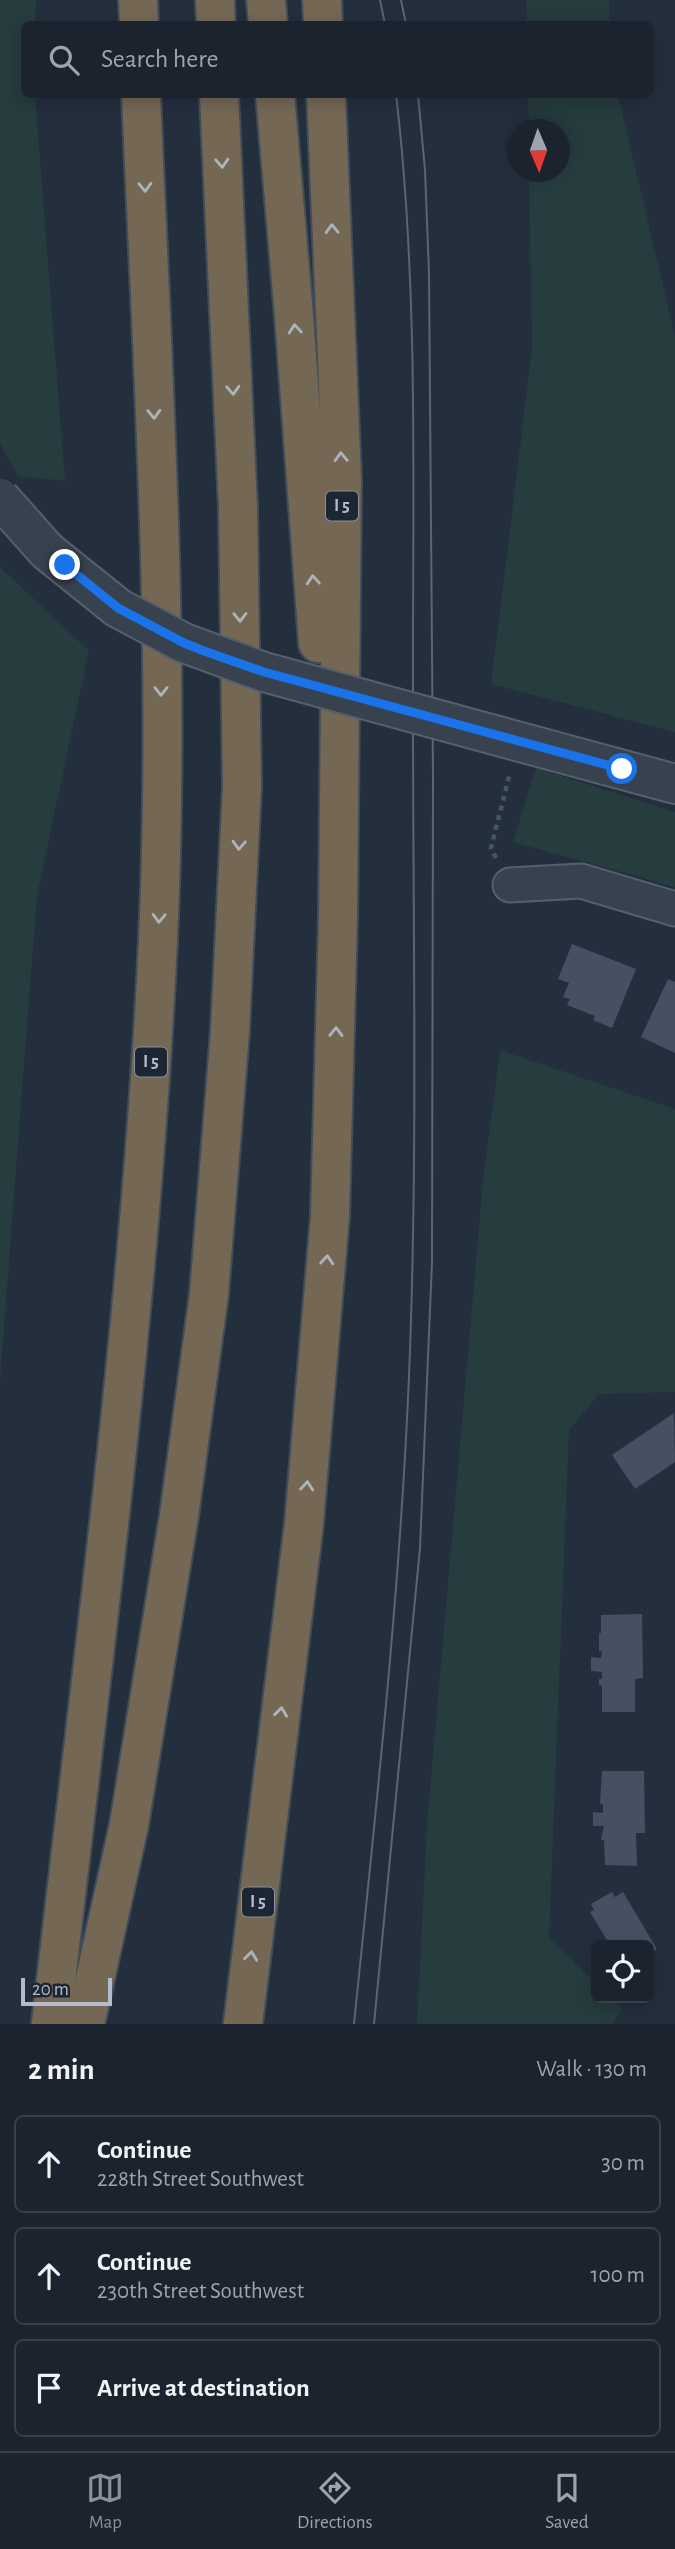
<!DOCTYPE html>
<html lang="en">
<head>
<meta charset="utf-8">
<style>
	body { margin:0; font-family:"Alegreya Sans",sans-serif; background:#282f3a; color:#f1f3f6 }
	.controls { position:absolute; right:21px; bottom:21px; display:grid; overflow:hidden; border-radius:10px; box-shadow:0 4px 18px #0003 }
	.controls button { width:63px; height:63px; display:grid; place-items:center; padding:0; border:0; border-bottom:2px solid #39404a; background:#1b232e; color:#f1f3f6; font:35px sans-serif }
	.compass { position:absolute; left:507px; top:119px; width:63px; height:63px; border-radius:50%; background:#1b232e; box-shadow:0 4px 18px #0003; rotate:178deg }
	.scale { position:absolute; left:21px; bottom:18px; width:91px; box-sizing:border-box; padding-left:7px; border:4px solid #b4bcc9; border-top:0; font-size:19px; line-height:24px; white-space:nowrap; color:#b4bcc9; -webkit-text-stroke:5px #1d2633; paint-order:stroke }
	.stop { position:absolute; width:21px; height:21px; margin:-16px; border:5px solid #1a73e8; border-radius:50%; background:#fff }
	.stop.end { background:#1a73e8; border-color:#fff; box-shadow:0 2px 7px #0008 }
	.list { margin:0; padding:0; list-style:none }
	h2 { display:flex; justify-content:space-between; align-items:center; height:91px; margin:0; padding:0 28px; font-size:30px }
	h2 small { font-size:23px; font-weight:400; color:#a0a4aa }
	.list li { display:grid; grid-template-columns:46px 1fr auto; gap:21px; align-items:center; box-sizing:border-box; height:98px; margin:0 14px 14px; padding:0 14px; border:2px solid #39404a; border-radius:10px }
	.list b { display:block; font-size:26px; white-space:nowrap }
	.list p { margin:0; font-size:23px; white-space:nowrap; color:#a0a4aa }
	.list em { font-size:23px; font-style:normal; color:#a0a4aa }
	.icon { flex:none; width:38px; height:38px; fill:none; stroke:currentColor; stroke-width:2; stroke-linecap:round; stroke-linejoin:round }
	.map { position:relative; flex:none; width:675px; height:2024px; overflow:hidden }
	.search { position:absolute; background:#1b232e; box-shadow:0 4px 18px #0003; left:21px; right:21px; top:21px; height:77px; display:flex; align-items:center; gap:18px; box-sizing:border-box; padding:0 24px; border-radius:10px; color:#a0a4aa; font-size:26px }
	.sheet { height:427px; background:#1b232e }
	nav { display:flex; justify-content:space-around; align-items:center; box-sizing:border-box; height:98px; border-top:2px solid #39404a; background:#1b232e; font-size:19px; color:#a0a4aa }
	nav a { display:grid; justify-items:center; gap:4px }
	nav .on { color:#8c9099 }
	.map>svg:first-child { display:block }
	.green { fill:#263c3f }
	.building { fill:#455162 }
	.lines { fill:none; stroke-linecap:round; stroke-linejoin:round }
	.minor-casing { stroke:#565f6c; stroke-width:37 }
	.tertiary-casing { stroke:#565f6c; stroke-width:42 }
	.motorway-casing { stroke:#434c59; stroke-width:42 }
	.path { stroke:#44595c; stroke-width:4.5; stroke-dasharray:5 5; stroke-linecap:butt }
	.minor { stroke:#38414e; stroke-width:33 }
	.tertiary { stroke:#38414e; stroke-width:38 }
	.motorway { stroke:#746855; stroke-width:38 }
	.tram { stroke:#5a6575; stroke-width:2 }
	.tertiary-bridge-casing { stroke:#565f6c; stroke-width:42; stroke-linecap:butt }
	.tertiary-bridge { stroke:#38414e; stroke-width:38 }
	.oneway { stroke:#aeb4bd }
	.route { stroke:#1a73e8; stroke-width:9 }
	.labels { text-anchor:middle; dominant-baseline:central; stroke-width:5; stroke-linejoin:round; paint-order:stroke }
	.shield { fill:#1d2633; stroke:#878f9c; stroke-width:2 }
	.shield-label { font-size:18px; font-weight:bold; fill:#b4bcc9 }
</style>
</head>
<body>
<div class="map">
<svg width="675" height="2024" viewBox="0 0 675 2024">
	<rect width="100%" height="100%" fill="#242f3e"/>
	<path class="green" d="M0,0H36L35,24H24V94L35,95L65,481L18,476L0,444Z
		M526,0H609V24H527Z
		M528,95H618L675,336V732L491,684L532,349L529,172H560V130L529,129Z
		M0,567L89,651L37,895L0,1380Z
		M536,768L675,812V887L513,842Z
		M500,1050L675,1109V1392L599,1394L569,1430L549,1938L596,1983V1998H611L623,2009L613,2024H417L427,1825L483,1181Z"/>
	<path class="building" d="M572,944L636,969L612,1028L593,1020L595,1016L567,1005L570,999L563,997L569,983L558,979Z
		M668,979L675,982V1053L641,1037Z
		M674,1413L675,1462L635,1489L612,1455Z
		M642,1614L643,1678L635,1679V1712H602V1686L599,1685V1679H602V1672L591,1671V1657L601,1658L602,1651H599V1633H601V1615Z
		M602,1771H644L645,1833H636L637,1866L605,1865L604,1840H601L604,1826H593V1812L603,1813V1804H600Z
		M612,1892L615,1897L623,1892L657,1949L649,1954V1945H610L590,1912L594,1910L591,1904Z"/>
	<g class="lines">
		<defs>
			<path id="minor" d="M510,885L581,881L675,909"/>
			<path id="tertiary" d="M498,736L675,784"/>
			<path id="motorway" d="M138,0L139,24
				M215,0L216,24
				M266,0L268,24
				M322,0L323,24
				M275,94L294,316L318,643
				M51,2024C92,1664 141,1303 158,940C171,659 153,376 141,94
				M85,2024L129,1825L179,1516L209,1294L230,1031L242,786L238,508L219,94
				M243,2024L304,1523L330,1216L338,917L342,479L326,94"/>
		</defs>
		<use href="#minor" class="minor-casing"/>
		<use href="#tertiary" class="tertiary-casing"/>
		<use href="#motorway" class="motorway-casing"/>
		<path class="path" d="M496,858L491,848L510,773"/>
		<use href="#minor" class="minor"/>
		<use href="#tertiary" class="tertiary"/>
		<use href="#motorway" class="motorway"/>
		<path class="tram" d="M380,0L385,24
			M401,0L406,24
			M354,2024C376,1808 400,1593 409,1376C418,1156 413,935 413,715C412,511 420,298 396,94
			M374,2024L420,1548L432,1262L433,776L429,273L425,170L418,94"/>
		<defs>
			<path id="tertiary-bridge" d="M0,498L47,551L118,608L184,643L264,672L498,736"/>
		</defs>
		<use href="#tertiary-bridge" class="tertiary-bridge-casing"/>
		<use href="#tertiary-bridge" class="tertiary-bridge"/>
	</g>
	<defs><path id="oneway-chevron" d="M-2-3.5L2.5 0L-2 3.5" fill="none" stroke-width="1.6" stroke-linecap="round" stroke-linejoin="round" transform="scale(1.75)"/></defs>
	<g class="oneway">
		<use href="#oneway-chevron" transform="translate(222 163) rotate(87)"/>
		<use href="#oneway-chevron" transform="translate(145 187) rotate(88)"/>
		<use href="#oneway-chevron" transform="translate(332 229) rotate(-92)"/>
		<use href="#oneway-chevron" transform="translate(295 329) rotate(-94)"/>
		<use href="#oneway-chevron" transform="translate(233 390) rotate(87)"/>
		<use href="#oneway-chevron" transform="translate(154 414) rotate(88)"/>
		<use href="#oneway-chevron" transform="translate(341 457) rotate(-92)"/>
		<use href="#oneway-chevron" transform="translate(313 580) rotate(-94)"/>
		<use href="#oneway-chevron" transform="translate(240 617) rotate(89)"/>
		<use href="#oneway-chevron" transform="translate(161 691) rotate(90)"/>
		<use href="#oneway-chevron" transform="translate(239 845) rotate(93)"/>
		<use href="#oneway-chevron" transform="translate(159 918) rotate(92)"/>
		<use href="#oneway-chevron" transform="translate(336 1032) rotate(-89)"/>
		<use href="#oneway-chevron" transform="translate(327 1260) rotate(-86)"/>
		<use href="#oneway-chevron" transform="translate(307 1486) rotate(-85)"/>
		<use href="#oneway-chevron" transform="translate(281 1712) rotate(-83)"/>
		<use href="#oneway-chevron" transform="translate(251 1956) rotate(-83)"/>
	</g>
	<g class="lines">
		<path class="route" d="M65,565L118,608L184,643L204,651L264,672L622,769"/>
	</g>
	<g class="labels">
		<g class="shield">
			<rect x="326" y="491.5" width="32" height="29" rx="5"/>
			<rect x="135" y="1047.5" width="32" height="29" rx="5"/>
			<rect x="242" y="1887.5" width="32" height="29" rx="5"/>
		</g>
		<g class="shield-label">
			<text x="342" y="506">I 5</text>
			<text x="151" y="1062">I 5</text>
			<text x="258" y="1902">I 5</text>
		</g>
	</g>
</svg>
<div class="controls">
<button><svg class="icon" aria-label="locate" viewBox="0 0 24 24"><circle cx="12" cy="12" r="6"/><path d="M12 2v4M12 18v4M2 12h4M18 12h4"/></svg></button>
</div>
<svg class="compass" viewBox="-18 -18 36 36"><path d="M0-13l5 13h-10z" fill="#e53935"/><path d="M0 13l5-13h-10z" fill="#a0a4aa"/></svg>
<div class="scale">20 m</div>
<div class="stop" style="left:622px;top:769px"></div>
<div class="stop end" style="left:65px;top:565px"></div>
<div class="search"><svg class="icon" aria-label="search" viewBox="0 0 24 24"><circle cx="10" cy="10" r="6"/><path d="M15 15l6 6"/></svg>Search here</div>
</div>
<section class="sheet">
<h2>2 min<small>Walk · 130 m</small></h2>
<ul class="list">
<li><svg class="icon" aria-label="ahead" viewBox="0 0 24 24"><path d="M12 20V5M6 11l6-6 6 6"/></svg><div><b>Continue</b><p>228th Street Southwest</p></div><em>30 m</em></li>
<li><svg class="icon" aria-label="ahead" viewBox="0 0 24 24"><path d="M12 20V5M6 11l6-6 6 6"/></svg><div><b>Continue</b><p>230th Street Southwest</p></div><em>100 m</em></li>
<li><svg class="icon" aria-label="arrive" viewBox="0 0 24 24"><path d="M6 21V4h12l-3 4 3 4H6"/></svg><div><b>Arrive at destination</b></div></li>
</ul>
</section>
<nav>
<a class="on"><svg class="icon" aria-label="map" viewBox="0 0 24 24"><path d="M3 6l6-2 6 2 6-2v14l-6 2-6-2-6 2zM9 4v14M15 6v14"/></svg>Map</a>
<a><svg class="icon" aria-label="directions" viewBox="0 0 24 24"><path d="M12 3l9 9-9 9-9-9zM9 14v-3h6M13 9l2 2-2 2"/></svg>Directions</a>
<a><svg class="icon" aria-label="saved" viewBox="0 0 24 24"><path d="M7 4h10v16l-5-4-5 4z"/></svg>Saved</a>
</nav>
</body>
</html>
